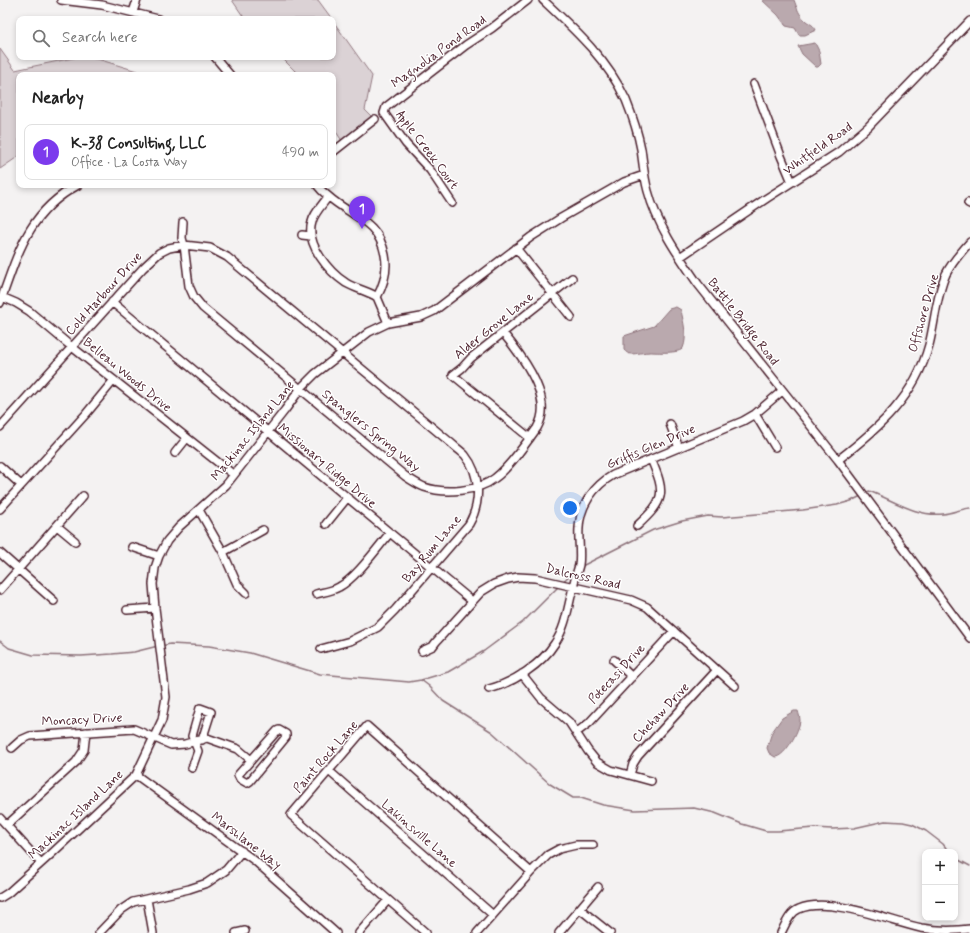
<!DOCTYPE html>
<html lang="en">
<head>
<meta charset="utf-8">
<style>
	body { margin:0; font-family:Mynerve,sans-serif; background:#f6f6f6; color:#222 }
	.controls { position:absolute; right:12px; bottom:12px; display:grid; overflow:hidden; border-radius:8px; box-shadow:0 2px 6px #0003 }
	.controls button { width:36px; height:36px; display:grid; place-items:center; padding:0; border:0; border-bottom:1px solid #e0e0e0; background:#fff; color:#222; font:20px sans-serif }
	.you { position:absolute; left:570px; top:508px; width:14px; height:14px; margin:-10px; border:3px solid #fff; border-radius:50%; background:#1a73e8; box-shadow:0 0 0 6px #1a73e833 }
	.badge { display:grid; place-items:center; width:26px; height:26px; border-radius:50%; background:#7c3aed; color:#fff; font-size:13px; font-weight:700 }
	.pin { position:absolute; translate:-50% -33px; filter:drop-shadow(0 1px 2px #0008) }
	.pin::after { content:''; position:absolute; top:21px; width:14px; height:12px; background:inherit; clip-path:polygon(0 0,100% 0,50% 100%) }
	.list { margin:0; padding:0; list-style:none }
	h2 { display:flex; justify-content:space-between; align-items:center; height:52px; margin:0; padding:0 16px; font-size:17px }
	h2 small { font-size:13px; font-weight:400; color:#767676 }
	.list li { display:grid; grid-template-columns:26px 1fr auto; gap:12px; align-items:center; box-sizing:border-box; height:56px; margin:0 8px 8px; padding:0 8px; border:1px solid #e0e0e0; border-radius:8px }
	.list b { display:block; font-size:15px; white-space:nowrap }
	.list p { margin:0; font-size:13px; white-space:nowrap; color:#767676 }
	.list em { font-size:13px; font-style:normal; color:#767676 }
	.icon { flex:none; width:22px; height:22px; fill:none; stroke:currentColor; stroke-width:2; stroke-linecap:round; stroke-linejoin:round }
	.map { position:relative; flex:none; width:970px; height:933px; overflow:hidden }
	.search { position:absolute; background:#fff; box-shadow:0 2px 6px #0003; left:16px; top:16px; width:320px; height:44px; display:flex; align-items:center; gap:10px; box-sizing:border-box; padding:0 14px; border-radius:8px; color:#767676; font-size:15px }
	.panel { position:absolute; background:#fff; box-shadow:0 2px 6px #0003; left:16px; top:72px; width:320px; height:116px; border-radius:8px }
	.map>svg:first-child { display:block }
	.green { fill:#dbd2d5; stroke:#927880 }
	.water { fill:#baa9ae; stroke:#8d727a }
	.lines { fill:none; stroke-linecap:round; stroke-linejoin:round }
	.stream { stroke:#8d727a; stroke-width:1.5 }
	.minor-casing { stroke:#4a1f2b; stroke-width:10 }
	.minor { stroke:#fff; stroke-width:7 }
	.labels { text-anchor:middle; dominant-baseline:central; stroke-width:3; stroke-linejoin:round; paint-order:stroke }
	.street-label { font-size:13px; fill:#4a1f2b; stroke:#fff }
</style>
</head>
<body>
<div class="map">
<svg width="970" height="933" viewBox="0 0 970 933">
	<rect width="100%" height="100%" fill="#f4f2f2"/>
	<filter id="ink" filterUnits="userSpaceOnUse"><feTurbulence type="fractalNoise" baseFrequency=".025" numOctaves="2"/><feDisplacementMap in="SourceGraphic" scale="8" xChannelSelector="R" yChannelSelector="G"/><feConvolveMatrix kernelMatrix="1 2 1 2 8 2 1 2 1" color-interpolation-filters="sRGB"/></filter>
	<g filter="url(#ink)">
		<path class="green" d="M232,0H318L332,19H245Z
			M333,21L372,76L365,110L373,118L344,144L333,127V75H299L281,57H333Z
			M0,49L15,70L78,57H91L150,75H19V156L0,169Z"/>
		<path class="water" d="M762,0H794C797,8 799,15 806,21C810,24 814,25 816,30L805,35H799L795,28L786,26L778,15Z
			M815,43L819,51L821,64L818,67H816L802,54L798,46Z
			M676,307L681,310C683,321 688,337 683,348C680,354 656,352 650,352C644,352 637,354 631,354C628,354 626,352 624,350V336L654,326L669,309Z
			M794,711H798C799,715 800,717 800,721C799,731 785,757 775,757L769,753L767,748L772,732L782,718Z"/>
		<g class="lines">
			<path class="stream" d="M866,493L869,491C893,500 916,517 943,514C952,513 961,509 970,508
				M582,566L653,530L682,521L708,516L722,517L803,510L837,505L851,501L861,496
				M562,582L574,572
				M0,641L9,648L33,655L81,656L112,654L134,652L158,646
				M161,646L170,644L209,646L250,653L320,674L409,682L421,680L448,672L484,651L523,622L558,587
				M421,680L429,686L443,701L492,732L550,784L573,798H581L603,805L635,810L694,808L715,813L742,824L766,831H778L814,828L832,829L854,828L885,821L903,822L912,824L926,831L943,844L949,852
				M955,858L970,866"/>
			<defs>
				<path id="minor" d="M61,0L102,5L158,19
					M543,0C575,30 607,59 626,100C632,115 638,133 641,149C643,163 644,177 648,191C657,225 678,255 698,284L838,460L970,638
					M133,12L137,0
					M215,57L230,75
					M754,84L781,156L792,182
					M333,152L375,119
					M317,185C320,189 324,193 328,196C351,217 378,219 385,255C388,270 384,284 377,297
					M328,197C323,204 314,213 312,222C305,244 329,272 346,283C356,289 368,291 377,297L388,323
					M452,203L430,170L406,144L384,113L386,107L466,45L492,28L528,0
					M968,203L970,204
					M183,222L182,238L184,245L189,286L194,297L203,308L405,476C411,480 417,484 424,487C444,494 478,492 495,478C510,467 526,443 537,428C541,421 543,413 542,404C540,380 518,351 503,333
					M302,235L311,236
					M516,248L571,317
					M680,257L767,198L839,152L868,127L970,21
					M2,297L16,303L29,311L67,343L234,475
					M112,302L472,601
					M0,303C18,253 28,212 78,185
					M755,414L775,447
					M670,424L679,448
					M0,427L143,268L159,253L169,248L184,245L210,248L227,257L451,443C455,447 461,451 465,455C481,475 481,503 469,524L395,610L378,627L350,641L321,649
					M530,438L453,375L462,368L471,358L572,278
					M175,453L187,438
					M838,460C879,428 915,397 929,345C935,322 936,296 946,274C952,262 961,252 970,242
					M0,466L21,485
					M0,509L86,414L114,380
					M199,510L223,552L237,584L246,593
					M326,524L347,498
					M57,526L75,541
					M637,526C665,500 666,494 651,459
					M132,547L159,556
					M223,552L263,530
					M0,553L54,601
					M0,590L83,496
					M316,594C324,592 332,591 339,587C356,578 377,548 390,533
					M127,610L155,608
					M422,651L433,646L436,642L481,592L494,584L508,579L518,577L535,578L631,600L647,607L735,686
					M614,660L632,677
					M522,674L541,698L569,722L588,751L597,762L611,770L651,781
					M489,689C513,683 542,664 555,643C566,627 568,606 573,588C574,580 577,573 579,565C581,553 578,540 579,528C580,505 594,486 613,475L743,421L755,414L782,391
					M279,730L286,734V737L250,781L247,783L240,779L238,775L277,731Z
					M577,732L589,723L674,631
					M12,748L21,740L30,736L134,729L171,745L185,744L207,738L238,749L251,760
					M192,768L198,751L192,736L200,708L211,712L202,740
					M329,771L493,915
					M136,775L255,861L336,933
					M630,775L633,764L638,756L717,670
					M0,818L41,863
					M7,825L76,762L84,750L86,732
					M0,898L8,893L48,857L136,775L162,720L166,697L155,608L153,584L155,568L159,556L167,541L179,527L226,485L285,410L301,388L315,374L369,332L388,323L421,317L434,311L531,237L561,218L624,182L644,175
					M147,899L153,933
					M580,909L610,933
					M99,933L121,910L133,902L189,889L207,883L226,870L242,851
					M236,933L245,931
					M359,933L388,900
					M426,933L291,815L367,726L531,872
					M477,933L531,872L548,855L559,849L576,845H593
					M559,933L598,887
					M781,933C785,925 790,912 799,909C830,896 889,921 921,928C937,931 954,931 970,929"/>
			</defs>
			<use href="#minor" class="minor-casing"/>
			<use href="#minor" class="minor"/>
		</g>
	</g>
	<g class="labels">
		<g class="street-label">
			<text transform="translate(439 52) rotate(-36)">Magnolia Pond Road</text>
			<text transform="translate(818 149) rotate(-35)">Whitfield Road</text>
			<text transform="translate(427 150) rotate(53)">Apple Creek Court</text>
			<text transform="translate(104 294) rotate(-48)">Cold Harbour Drive</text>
			<text transform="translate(924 313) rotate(-74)">Offshore Drive</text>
			<text transform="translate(743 322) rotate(52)">Battle Bridge Road</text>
			<text transform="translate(494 326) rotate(-39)">Alder Grove Lane</text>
			<text transform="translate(127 375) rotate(39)">Belleau Woods Drive</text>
			<text transform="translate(253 431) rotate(-51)">Mackinac Island Lane</text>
			<text transform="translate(371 431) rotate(39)">Spanglers Spring Way</text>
			<text transform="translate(651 447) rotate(-23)">Griffis Glen Drive</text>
			<text transform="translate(327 466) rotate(40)">Missionary Ridge Drive</text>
			<text transform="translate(432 549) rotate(-50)">Bay Rum Lane</text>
			<text transform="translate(583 577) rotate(13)">Dalcross Road</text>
			<text transform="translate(617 674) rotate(-47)">Potecasi Drive</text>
			<text transform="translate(661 713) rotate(-47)">Chehaw Drive</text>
			<text transform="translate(82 720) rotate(-3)">Moncacy Drive</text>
			<text transform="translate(326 757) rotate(-49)">Paint Rock Lane</text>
			<text transform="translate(76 815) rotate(-43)">Mackinac Island Lane</text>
			<text transform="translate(419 834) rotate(41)">Lakinsville Lane</text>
			<text transform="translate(246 841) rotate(38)">Marshlane Way</text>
		</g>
	</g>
</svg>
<div class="controls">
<button>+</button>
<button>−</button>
</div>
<div class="you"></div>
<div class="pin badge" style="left:362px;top:229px">1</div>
<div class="search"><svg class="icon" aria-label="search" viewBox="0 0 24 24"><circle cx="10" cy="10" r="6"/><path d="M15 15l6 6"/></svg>Search here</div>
<section class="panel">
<h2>Nearby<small></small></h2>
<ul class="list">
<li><span class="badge">1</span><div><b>K-38 Consulting, LLC</b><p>Office · La Costa Way</p></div><em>490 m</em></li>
</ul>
</section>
</div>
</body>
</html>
